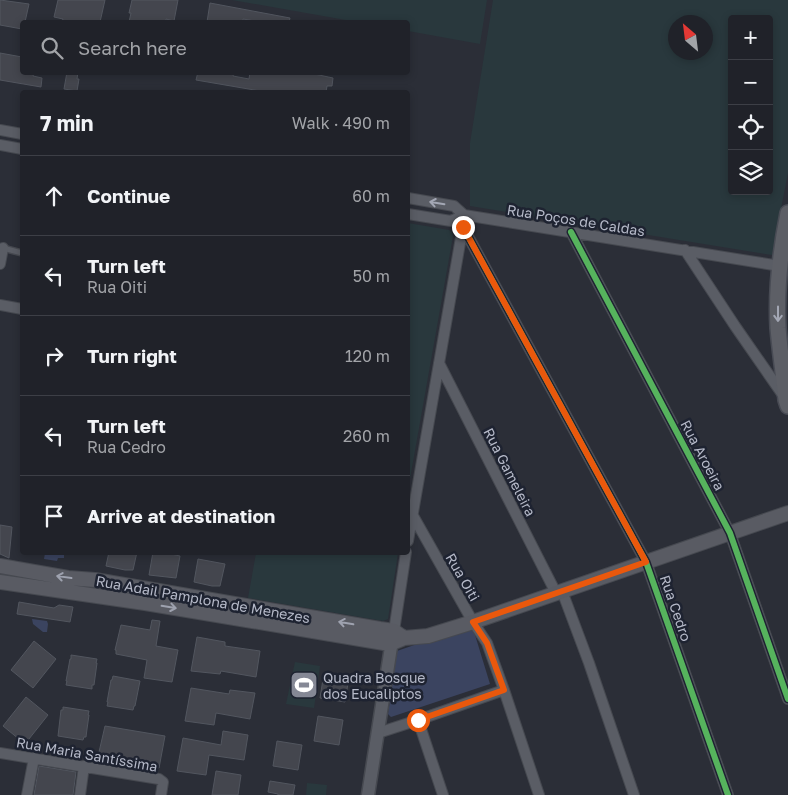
<!DOCTYPE html>
<html lang="en">
<head>
<meta charset="utf-8">
<style>
	body { margin:0; font-family:"Golos Text",sans-serif; background:#282a31; color:#f1f3f6 }
	.controls { position:absolute; right:15px; top:15px; display:grid; overflow:hidden; border-radius:5px; box-shadow:0 2px 8px #0003 }
	.controls button { width:45px; height:45px; display:grid; place-items:center; padding:0; border:0; border-bottom:1px solid #3d3f46; background:#202229; color:#f1f3f6; font:25px sans-serif }
	.compass { position:absolute; left:668px; top:15px; width:45px; height:45px; border-radius:50%; background:#202229; box-shadow:0 2px 8px #0003; rotate:332deg }
	.stop { position:absolute; width:15px; height:15px; margin:-11px; border:4px solid #ea580c; border-radius:50%; background:#fff }
	.stop.end { background:#ea580c; border-color:#fff; box-shadow:0 1px 5px #0008 }
	.list { margin:0; padding:0; list-style:none }
	h2 { display:flex; justify-content:space-between; align-items:center; height:65px; margin:0; padding:0 20px; font-size:21px }
	h2 small { font-size:16px; font-weight:400; color:#a2a4a8 }
	.list li { display:grid; grid-template-columns:32px 1fr auto; gap:15px; align-items:center; box-sizing:border-box; height:80px; padding:0 20px; border-top:1px solid #3d3f46 }
	.list b { display:block; font-size:19px; white-space:nowrap }
	.list p { margin:0; font-size:16px; white-space:nowrap; color:#a2a4a8 }
	.list em { font-size:16px; font-style:normal; color:#a2a4a8 }
	.icon { flex:none; width:28px; height:28px; fill:none; stroke:currentColor; stroke-width:2; stroke-linecap:round; stroke-linejoin:round }
	.map { position:relative; flex:none; width:788px; height:795px; overflow:hidden }
	.search { position:absolute; background:#202229; box-shadow:0 2px 8px #0003; left:20px; top:20px; width:390px; height:55px; display:flex; align-items:center; gap:12px; box-sizing:border-box; padding:0 18px; border-radius:5px; color:#a2a4a8; font-size:19px }
	.panel { position:absolute; background:#202229; box-shadow:0 2px 8px #0003; left:20px; top:90px; width:390px; height:465px; border-radius:5px }
	.map>svg:first-child { display:block }
	.green { fill:#29383d; fill-rule:evenodd }
	.water { fill:#3b4460 }
	.building { fill:#44464e; stroke:#52565f }
	.lines { fill:none; stroke-linecap:round; stroke-linejoin:round }
	.service-casing { stroke:#464950; stroke-width:8 }
	.minor-casing { stroke:#464950; stroke-width:12 }
	.tertiary-casing { stroke:#464950; stroke-width:15 }
	.secondary-casing { stroke:#464950; stroke-width:16 }
	.primary-casing { stroke:#484b54; stroke-width:18 }
	.service { stroke:#5a5d65; stroke-width:5 }
	.minor { stroke:#5a5d65; stroke-width:10 }
	.tertiary { stroke:#5a5d65; stroke-width:12 }
	.secondary { stroke:#595b63; stroke-width:14 }
	.primary { stroke:#5d5f66; stroke-width:15 }
	.cycleway-casing { stroke:#1e2331; stroke-width:9 }
	.cycleway { stroke:#56b35d; stroke-width:6 }
	.oneway { stroke:#a3a7b4 }
	.oneway2 { stroke:#9ea2af }
	.route { stroke:#ea580c; stroke-width:6 }
	.labels { text-anchor:middle; dominant-baseline:central; stroke-width:5; stroke-linejoin:round; paint-order:stroke }
	.street-label { font-size:14px; fill:#b5b9c8; stroke:#1e2331 }
	.poi-label { font-size:14px; fill:#b5b9c8; stroke:#1e2331; text-anchor:start }
</style>
</head>
<body>
<div class="map">
<svg width="788" height="795" viewBox="0 0 788 795">
	<rect width="100%" height="100%" fill="#2b2e37"/>
	<path class="green" d="M232,0H487L480,44L408,31V22H357Z
		M493,0H788V173L772,255L470,206V143ZM732,19H769V191H732ZM676,22H706V52H676Z
		M408,223L449,230L452,232L453,236L408,490Z
		M256,553H398L388,619L383,621L248,598Z
		M295,662L320,666L314,708L286,704Z
		M307,783L327,785L326,795H306Z"/>
	<path class="water" d="M45,553L56,554V553H64V558H58L57,561L44,559Z
		M32,619L47,621L48,624L47,632H43L33,624Z
		M472,625L490,684L391,717L388,714L397,651Z"/>
	<path class="building" d="M0,0L29,4L25,22H22V29L0,25Z
		M58,0H105L100,22H62L63,19L54,17Z
		M132,0H178L174,21L166,19V22H129L131,13H129Z
		M210,3L290,18L289,22H261L243,19V22H207Z
		M0,53L22,57V72H34L33,76L42,78L41,87L0,80Z
		M67,72H78L77,79H79L77,91L64,89Z
		M198,72H234L233,76L249,79L250,72H305L333,78L332,86H327L326,92H266L196,80Z
		M0,525L12,527L9,558L0,554Z
		M109,552H137L133,570H125L106,566Z
		M153,552H162L180,556L176,578L149,575Z
		M198,559L225,564L220,586H212L194,582Z
		M19,602L54,608L59,605L73,607L70,622L17,614Z
		M152,620L160,621L156,646L178,650L172,682L144,678L147,660L116,654V650H115L121,625L150,630Z
		M197,637L225,642V646L260,651L256,677L221,671L220,674L191,671Z
		M34,641L56,659L33,688L11,670Z
		M71,655L97,659L96,663H97L94,685H92V689L66,685L67,681H66L70,659H71Z
		M324,673L349,677L345,702L320,698Z
		M113,676L140,681L135,706H134L133,710L107,706L108,702H107L111,680H112Z
		M191,688L229,694L230,690L255,693L250,719L216,713L214,725L185,721Z
		M26,697L48,715L25,744L3,726Z
		M63,707L89,711L88,715H89L87,729L86,737H84L83,740L58,736L61,710H63Z
		M318,716L343,720L339,745L314,741Z
		M105,726L165,736L159,768L131,765V761L100,756V752H99Z
		M223,731L248,735L244,760L209,755L206,775L177,771L183,738L221,745Z
		M277,741L302,745L298,770L273,766Z
		M39,766L76,772L73,795H34Z
		M216,771L241,775L238,795H212Z
		M270,781L295,785L293,795H278V794L268,792Z"/>
	<g class="lines">
		<defs>
			<path id="service" d="M3,248L22,253"/>
			<path id="minor" d="M0,130L22,134
				M0,145L22,149
				M408,198L454,206L464,215L780,266
				M408,214L451,221L464,215
				M463,227L646,562L728,795
				M571,232L730,533L788,699
				M685,250L735,326L785,398
				M0,264L3,248
				M0,305L22,309
				M439,363L556,593
				M412,514L473,622L487,643L504,690L539,795
				M408,541L463,226
				M562,591L589,663L634,795
				M394,631L406,552
				M418,720L443,795
				M378,733L418,720L504,690
				M0,753L159,779L163,782L161,795
				M27,795L34,758
				M80,795L84,766"/>
			<path id="tertiary" d="M368,795L393,634"/>
			<path id="secondary" d="M0,566L68,578L95,580L380,629L394,631L404,638
				M0,582L145,603L384,643H392L404,638L428,636L473,622L788,513"/>
			<path id="primary" d="M788,213C781,248 776,292 778,328C780,352 784,376 786,400L788,406"/>
		</defs>
		<use href="#service" class="service-casing"/>
		<use href="#minor" class="minor-casing"/>
		<use href="#tertiary" class="tertiary-casing"/>
		<use href="#secondary" class="secondary-casing"/>
		<use href="#primary" class="primary-casing"/>
		<use href="#service" class="service"/>
		<use href="#minor" class="minor"/>
		<use href="#tertiary" class="tertiary"/>
		<use href="#secondary" class="secondary"/>
		<use href="#primary" class="primary"/>
		<defs>
			<path id="cycleway" d="M463,227L646,562L728,795
				M571,232L730,533L788,699"/>
		</defs>
		<use href="#cycleway" class="cycleway-casing"/>
		<use href="#cycleway" class="cycleway"/>
	</g>
	<defs><path id="oneway-shaft" d="M-6 0H5M1.5-3L5.5 0L1.5 3" fill="none" stroke-width="1.6" stroke-linecap="round" stroke-linejoin="round" transform="scale(1.25)"/></defs>
	<g class="oneway">
		<use href="#oneway-shaft" transform="translate(437 203) rotate(-171)"/>
		<use href="#oneway-shaft" transform="translate(778 314) rotate(90)"/>
	</g>
	<g class="oneway2">
		<use href="#oneway-shaft" transform="translate(64 577) rotate(-172)"/>
		<use href="#oneway-shaft" transform="translate(169 607) rotate(9)"/>
		<use href="#oneway-shaft" transform="translate(346 623) rotate(-170)"/>
	</g>
	<g class="lines">
		<path class="route" d="M418,720L504,690L487,643L473,622L646,562L463,227"/>
	</g>
	<defs>
		<symbol id="stadium-square" viewBox="-11 -11 22 22"><rect x="-9" y="-9" width="18" height="18" rx="4" fill="#858895" stroke="#1e2331"/><path d="M0-5a6.5 5 0 1 0 0 10a6.5 5 0 1 0 0-10ZM-3.5-1.8h7v3.6h-7Z" fill="#fff"/></symbol>
	</defs>
	<g fill-rule="evenodd">
		<use href="#stadium-square" x="288" y="669" width="32" height="32"/>
	</g>
	<g class="labels">
		<g class="street-label">
			<text transform="translate(576 220) rotate(9)">Rua Poços de Caldas</text>
			<text transform="translate(703 455) rotate(62)">Rua Aroeira</text>
			<text transform="translate(510 472) rotate(63)">Rua Gameleira</text>
			<text transform="translate(463 577) rotate(60)">Rua Oiti</text>
			<text transform="translate(203 599) rotate(10)">Rua Adail Pamplona de Menezes</text>
			<text transform="translate(676 608) rotate(71)">Rua Cedro</text>
			<text transform="translate(87 754) rotate(10)">Rua Maria Santíssima</text>
		</g>
		<g class="poi-label">
			<text x="323" y="677">Quadra Bosque<tspan x="323" dy="16">dos Eucaliptos</tspan></text>
		</g>
	</g>
</svg>
<div class="controls">
<button>+</button>
<button>−</button>
<button><svg class="icon" aria-label="locate" viewBox="0 0 24 24"><circle cx="12" cy="12" r="6"/><path d="M12 2v4M12 18v4M2 12h4M18 12h4"/></svg></button>
<button><svg class="icon" aria-label="layers" viewBox="0 0 24 24"><path d="M12 4l9 5-9 5-9-5zM3 14l9 5 9-5"/></svg></button>
</div>
<svg class="compass" viewBox="-18 -18 36 36"><path d="M0-13l5 13h-10z" fill="#e53935"/><path d="M0 13l5-13h-10z" fill="#a2a4a8"/></svg>
<div class="stop" style="left:418px;top:720px"></div>
<div class="stop end" style="left:463px;top:227px"></div>
<div class="search"><svg class="icon" aria-label="search" viewBox="0 0 24 24"><circle cx="10" cy="10" r="6"/><path d="M15 15l6 6"/></svg>Search here</div>
<section class="panel">
<h2>7 min<small>Walk · 490 m</small></h2>
<ul class="list">
<li><svg class="icon" aria-label="ahead" viewBox="0 0 24 24"><path d="M12 20V5M6 11l6-6 6 6"/></svg><div><b>Continue</b></div><em>60 m</em></li>
<li><svg class="icon" aria-label="left" viewBox="0 0 24 24"><path d="M17 20v-9H6M10 6l-5 5 5 5"/></svg><div><b>Turn left</b><p>Rua Oiti</p></div><em>50 m</em></li>
<li><svg class="icon" aria-label="right" viewBox="0 0 24 24"><path d="M7 20v-9h11M14 6l5 5-5 5"/></svg><div><b>Turn right</b></div><em>120 m</em></li>
<li><svg class="icon" aria-label="left" viewBox="0 0 24 24"><path d="M17 20v-9H6M10 6l-5 5 5 5"/></svg><div><b>Turn left</b><p>Rua Cedro</p></div><em>260 m</em></li>
<li><svg class="icon" aria-label="arrive" viewBox="0 0 24 24"><path d="M6 21V4h12l-3 4 3 4H6"/></svg><div><b>Arrive at destination</b></div></li>
</ul>
</section>
</div>
</body>
</html>
